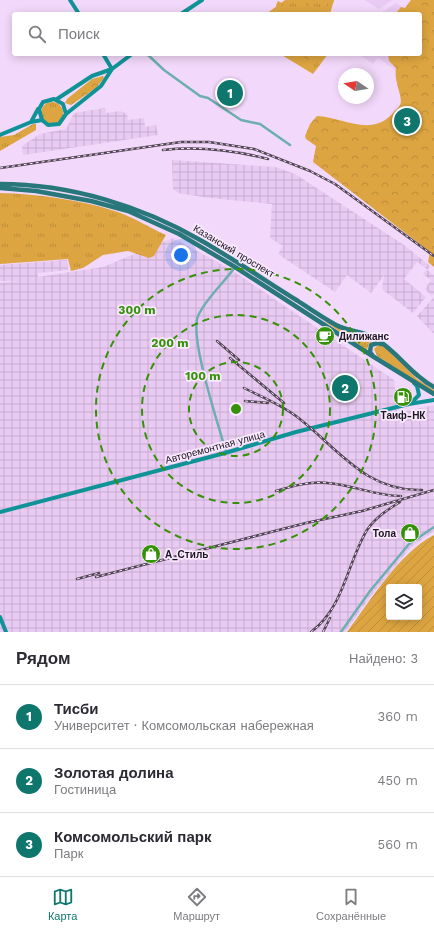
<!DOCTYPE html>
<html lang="ru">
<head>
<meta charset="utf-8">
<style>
	body { margin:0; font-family:"Work Sans",sans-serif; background:#f2f2f3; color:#2b2b33 }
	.controls { position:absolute; right:12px; bottom:12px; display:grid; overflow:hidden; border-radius:4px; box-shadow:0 2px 10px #0003 }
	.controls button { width:36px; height:36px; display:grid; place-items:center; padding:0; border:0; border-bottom:1px solid #e1e1e2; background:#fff; color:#2b2b33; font:20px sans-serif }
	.compass { position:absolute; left:338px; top:68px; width:36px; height:36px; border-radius:50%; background:#fff; box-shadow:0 2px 10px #0003; rotate:282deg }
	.you { position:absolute; left:181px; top:255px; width:14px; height:14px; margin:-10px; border:3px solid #fff; border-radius:50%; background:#1a73e8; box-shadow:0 0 0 6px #1a73e833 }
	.badge { display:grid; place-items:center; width:26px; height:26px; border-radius:50%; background:#0f766e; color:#fff; font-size:13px; font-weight:700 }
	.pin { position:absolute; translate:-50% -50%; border:2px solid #fff; box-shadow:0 1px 4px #0006 }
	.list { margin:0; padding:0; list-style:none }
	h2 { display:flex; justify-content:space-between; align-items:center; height:52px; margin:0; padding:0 16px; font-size:17px }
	h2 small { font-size:13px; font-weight:400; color:#7c7c81 }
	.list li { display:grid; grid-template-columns:26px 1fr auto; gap:12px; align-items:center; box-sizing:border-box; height:64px; padding:0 16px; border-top:1px solid #e1e1e2 }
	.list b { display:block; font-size:15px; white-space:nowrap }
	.list p { margin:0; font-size:13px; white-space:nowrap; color:#7c7c81 }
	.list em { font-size:13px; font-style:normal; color:#7c7c81 }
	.icon { flex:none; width:22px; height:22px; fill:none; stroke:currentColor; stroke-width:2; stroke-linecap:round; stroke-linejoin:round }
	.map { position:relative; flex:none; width:434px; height:632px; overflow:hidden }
	.search { position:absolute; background:#fff; box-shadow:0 2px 10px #0003; left:12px; right:12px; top:12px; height:44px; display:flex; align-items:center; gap:10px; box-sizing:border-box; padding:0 14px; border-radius:4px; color:#7c7c81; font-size:15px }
	.sheet { height:244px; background:#fff }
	nav { display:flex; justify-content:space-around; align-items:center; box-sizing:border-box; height:56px; border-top:1px solid #e1e1e2; background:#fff; font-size:11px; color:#7c7c81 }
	nav a { display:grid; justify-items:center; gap:2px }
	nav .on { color:#0f766e }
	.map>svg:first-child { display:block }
	.built { fill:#e9caf2 }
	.industrial { fill:url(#industrial-grid) }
	.grass { fill:url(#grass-tufts) }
	.forest { fill:url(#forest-crowns) }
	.garden { fill:url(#garden-furrows); fill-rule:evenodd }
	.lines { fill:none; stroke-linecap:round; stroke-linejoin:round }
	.street { stroke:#6daeb0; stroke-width:2.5 }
	.secondary { stroke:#0f9397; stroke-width:4 }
	.primary { stroke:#28777b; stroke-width:4.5 }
	.rail-casing { stroke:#514454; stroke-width:2.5 }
	.rail { stroke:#f9e9fe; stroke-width:1; stroke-dasharray:3; stroke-linecap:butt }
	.ring { fill:none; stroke:#359107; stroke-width:2; stroke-dasharray:7 5 }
	.labels { text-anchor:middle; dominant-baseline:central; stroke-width:3.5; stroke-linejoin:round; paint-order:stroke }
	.street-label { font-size:10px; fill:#1d141f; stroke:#f9e9fe }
	.poi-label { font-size:10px; font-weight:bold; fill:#1d141f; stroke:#f9e9fe; text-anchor:start }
	.centre { fill:#359107; stroke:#f9e9fe; stroke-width:2 }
	.ring-label { font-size:12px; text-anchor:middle; font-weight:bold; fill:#359107; stroke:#f9e9fe; stroke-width:3.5; stroke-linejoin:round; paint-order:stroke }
</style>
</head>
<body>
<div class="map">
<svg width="434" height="632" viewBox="0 0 434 632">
	<defs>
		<pattern id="industrial-grid" width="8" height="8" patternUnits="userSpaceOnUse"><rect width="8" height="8" fill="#e9caf2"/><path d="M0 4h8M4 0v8" fill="none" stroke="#c7adcf"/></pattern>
		<pattern id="grass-tufts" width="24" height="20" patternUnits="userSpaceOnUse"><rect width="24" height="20" fill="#dda541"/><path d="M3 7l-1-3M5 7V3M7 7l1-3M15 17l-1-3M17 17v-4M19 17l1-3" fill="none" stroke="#bd8d39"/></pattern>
		<pattern id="forest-crowns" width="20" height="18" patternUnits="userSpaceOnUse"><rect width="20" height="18" fill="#dda541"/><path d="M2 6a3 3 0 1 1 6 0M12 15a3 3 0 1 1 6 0" fill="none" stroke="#bd8d39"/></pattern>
		<pattern id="garden-furrows" width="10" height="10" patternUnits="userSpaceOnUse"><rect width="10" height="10" fill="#dda541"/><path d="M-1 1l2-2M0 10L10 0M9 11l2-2" fill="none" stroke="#bd8d39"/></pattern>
	</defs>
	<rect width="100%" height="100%" fill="#f2d8fa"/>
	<path class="built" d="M365,0H392L379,9Z
		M396,3L412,14H380L381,13Z
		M358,54H414L400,73L378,58L373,64Z"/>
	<path class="industrial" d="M105,108L106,113L120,111L127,114L128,120L144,118L145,127L156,125L158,135L23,155L22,146L40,134L66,129L74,113Z
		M172,160L275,167L295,174L404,245L430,266L427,270L434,275V294L432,296L425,289L431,280L423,274L427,269L417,262L404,279L426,297L413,313L382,289L384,275L371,293L347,275L335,292L278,254L283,246L270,238L272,204L210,198L178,193L173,189Z
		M173,238L230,269L394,380L398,413L434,405V531L411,547L373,593L345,632H0V283L16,281H0V265L67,260L68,270L38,273V277L103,267Z
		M434,297V334L417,316Z"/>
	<path class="grass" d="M285,0H332L334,1L325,14H266Z
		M280,54H328L313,74Z
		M41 113a11 11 0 1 1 22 0a11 11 0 1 1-22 0Z
		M33,124H36V130L0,151V137L14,135Z
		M0,193C39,194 81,200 118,212C135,218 150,228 166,235L154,256L149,258L128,251L103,255L83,268L71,271L68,259L0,264Z
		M324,321L375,340L369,343L367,350Z
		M381,345L388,350L417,379L434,390V392L377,356L374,349L377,346Z"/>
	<path class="forest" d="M305,0H313L310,5L311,8L315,6V9L322,14H314L307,10Z
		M324,0H334L330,14H326L325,7L329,1Z
		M411,0H434V267L428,262L430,252L313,162L316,146L306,139L305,136L310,124L317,116C343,117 371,138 393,113C396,110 401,106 401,101C400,90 394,80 396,68L389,61L388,54H420V14H388L396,13L401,7L405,8Z
		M278,1L288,6L287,10L282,14H277L278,11L276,5Z
		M299,54H316V63L313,64Z
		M103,76L104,78L96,88L71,105L65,103L67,99L92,79Z"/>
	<path class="garden" d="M434,535V632H347C371,600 398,554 434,535ZM389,587H419V617H389Z"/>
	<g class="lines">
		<path class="street" d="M147,54L164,70L200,96L208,98L241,120L260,124L290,145
			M226,452C219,426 189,338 198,316C206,298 224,283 235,267
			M341,632L370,591L409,544L434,527"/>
		<path class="secondary" d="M70,0L79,14
			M181,14L202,0
			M103,54L112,69
			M57,99L92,76L112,69L132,54
			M66,114L101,86L112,69
			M31,122L38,109
			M0,135L31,122L42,120L48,125L59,124L66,114L63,104L54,99L43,102L39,109L42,120
			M411,403L419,395L417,386L414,383
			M0,512L225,453L296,432L409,404L434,400
			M0,617L6,632"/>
		<path class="primary" d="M0,184C70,184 142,206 202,241C235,260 266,281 298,301C310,309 323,318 336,325C349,332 364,331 376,339C398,352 411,375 434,387
			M0,188L36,191L91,201L128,211L179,234L235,267L374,357L434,394
			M373,356L370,352L371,345L378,343L381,344"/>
		<defs>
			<path id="rail" d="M163,150C199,146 233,150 268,159
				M0,168L181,142H209L254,149L310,171L335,184L434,256
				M217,341L239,360
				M230,358L284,403
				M244,388C262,397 280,404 296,416C337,447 365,492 422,490
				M245,401L268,403
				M276,491C293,486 310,481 328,483C353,485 376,496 401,496
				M96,577L306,523L362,511L434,490
				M77,579L99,573
				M311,632C344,608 347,563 367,530C375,518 387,510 400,502
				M323,632L330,618"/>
		</defs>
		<use href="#rail" class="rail-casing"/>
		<use href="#rail" class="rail"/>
	</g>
	<g class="ring">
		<circle cx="236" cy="409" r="47"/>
		<circle cx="236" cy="409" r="94"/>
		<circle cx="236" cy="409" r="140"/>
	</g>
	<defs>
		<symbol id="cafe-disc" viewBox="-11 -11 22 22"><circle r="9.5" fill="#359107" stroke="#f9e9fe"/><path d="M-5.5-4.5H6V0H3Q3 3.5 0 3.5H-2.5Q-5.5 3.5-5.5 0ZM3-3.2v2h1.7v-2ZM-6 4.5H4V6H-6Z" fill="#fff"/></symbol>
		<symbol id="fuel-disc" viewBox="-11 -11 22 22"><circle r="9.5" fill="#359107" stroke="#f9e9fe"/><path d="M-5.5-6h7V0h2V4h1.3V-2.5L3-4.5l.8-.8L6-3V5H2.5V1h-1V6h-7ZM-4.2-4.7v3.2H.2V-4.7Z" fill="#fff"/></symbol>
		<symbol id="shop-disc" viewBox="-11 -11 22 22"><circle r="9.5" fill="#359107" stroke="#f9e9fe"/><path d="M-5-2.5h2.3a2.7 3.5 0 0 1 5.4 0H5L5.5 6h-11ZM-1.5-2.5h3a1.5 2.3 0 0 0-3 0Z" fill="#fff"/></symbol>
	</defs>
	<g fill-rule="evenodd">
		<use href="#cafe-disc" x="314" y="325" width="22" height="22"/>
		<use href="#fuel-disc" x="392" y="386" width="22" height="22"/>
		<use href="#shop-disc" x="399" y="522" width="22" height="22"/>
		<use href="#shop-disc" x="140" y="543" width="22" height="22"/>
	</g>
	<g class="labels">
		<g class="street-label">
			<text transform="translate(234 251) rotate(31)">Казанский проспект</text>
			<text transform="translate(215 447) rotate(-15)">Авторемонтная улица</text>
		</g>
		<g class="poi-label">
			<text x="339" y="336">Дилижанс</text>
			<text x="403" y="415" text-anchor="middle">Таиф-НК</text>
			<text x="396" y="533" text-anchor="end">Тола</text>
			<text x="165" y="554">А_Стиль</text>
		</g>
	</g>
	<circle cx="236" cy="409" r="6" class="centre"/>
	<g class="ring-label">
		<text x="137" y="314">300 m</text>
		<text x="170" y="347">200 m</text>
		<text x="203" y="380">100 m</text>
	</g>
</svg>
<div class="controls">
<button><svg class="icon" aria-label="layers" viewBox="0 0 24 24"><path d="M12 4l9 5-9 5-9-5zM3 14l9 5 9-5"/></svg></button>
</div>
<svg class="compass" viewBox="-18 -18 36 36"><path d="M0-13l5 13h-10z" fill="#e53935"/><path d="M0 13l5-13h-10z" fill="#7c7c81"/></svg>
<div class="you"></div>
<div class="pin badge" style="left:230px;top:93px">1</div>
<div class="pin badge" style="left:345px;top:388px">2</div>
<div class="pin badge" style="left:407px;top:121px">3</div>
<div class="search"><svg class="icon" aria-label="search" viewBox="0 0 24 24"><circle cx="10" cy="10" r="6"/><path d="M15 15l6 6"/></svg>Поиск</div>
</div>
<section class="sheet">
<h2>Рядом<small>Найдено: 3</small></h2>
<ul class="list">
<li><span class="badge">1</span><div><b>Тисби</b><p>Университет · Комсомольская набережная</p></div><em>360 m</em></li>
<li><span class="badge">2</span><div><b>Золотая долина</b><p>Гостиница</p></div><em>450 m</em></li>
<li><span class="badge">3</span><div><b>Комсомольский парк</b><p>Парк</p></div><em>560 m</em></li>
</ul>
</section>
<nav>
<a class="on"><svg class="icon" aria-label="map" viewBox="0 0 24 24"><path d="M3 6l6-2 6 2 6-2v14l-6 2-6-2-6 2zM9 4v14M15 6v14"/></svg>Карта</a>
<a><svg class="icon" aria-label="directions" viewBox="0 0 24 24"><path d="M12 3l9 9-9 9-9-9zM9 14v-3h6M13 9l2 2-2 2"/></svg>Маршрут</a>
<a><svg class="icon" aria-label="saved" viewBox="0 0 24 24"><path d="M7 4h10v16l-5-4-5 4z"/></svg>Сохранённые</a>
</nav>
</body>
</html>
